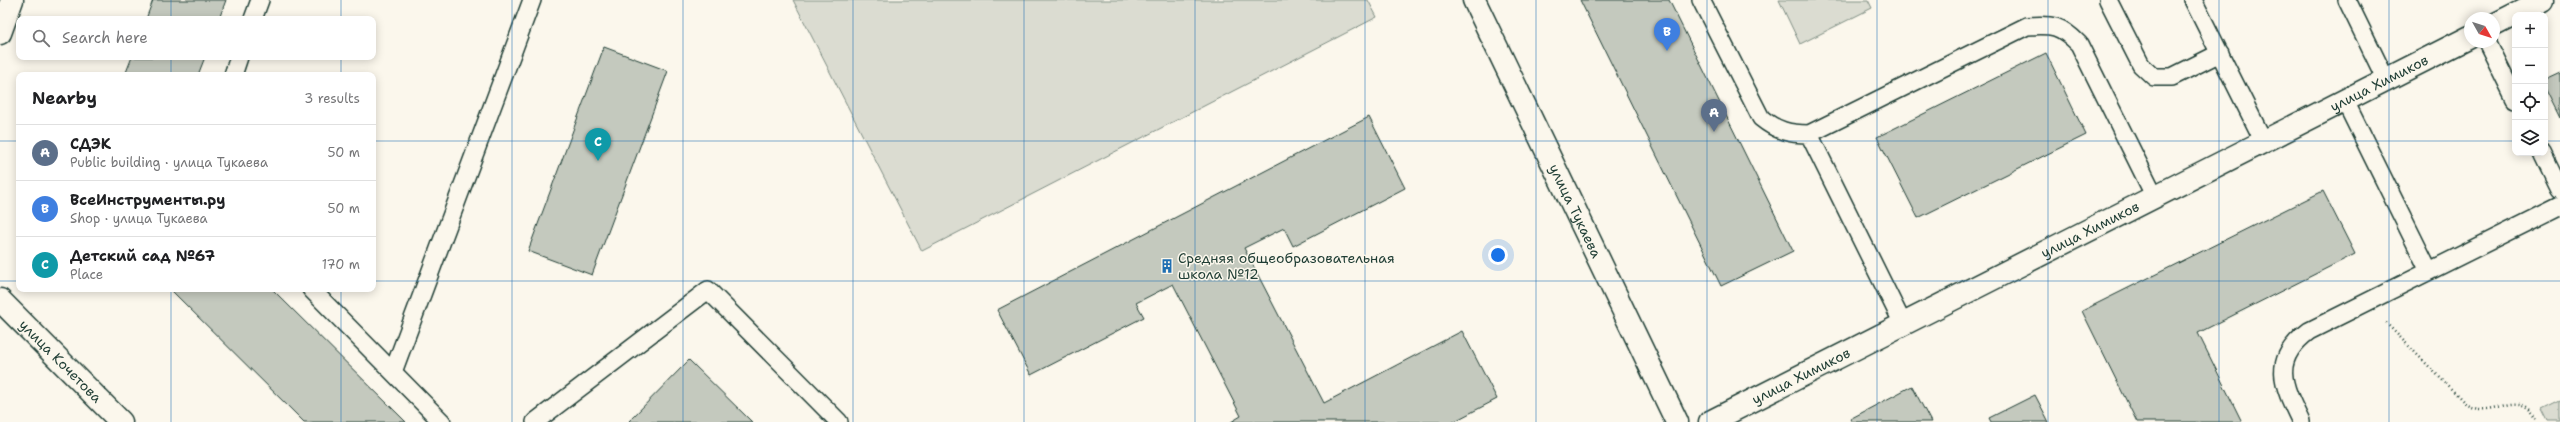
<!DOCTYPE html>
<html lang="en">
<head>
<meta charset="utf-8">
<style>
	body { margin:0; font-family:"Shantell Sans",sans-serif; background:#f6f6f6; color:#202124 }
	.controls { position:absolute; right:12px; top:12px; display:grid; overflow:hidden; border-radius:8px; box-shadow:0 2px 10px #0003 }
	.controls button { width:36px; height:36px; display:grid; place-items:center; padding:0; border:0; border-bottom:1px solid #e0e0e0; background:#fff; color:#202124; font:20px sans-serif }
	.compass { position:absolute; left:2464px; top:12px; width:36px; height:36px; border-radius:50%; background:#fff; box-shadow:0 2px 10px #0003; rotate:129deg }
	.you { position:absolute; left:1498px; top:255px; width:14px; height:14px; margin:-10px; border:3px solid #fff; border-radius:50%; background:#1a73e8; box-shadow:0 0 0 6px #1a73e833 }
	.badge { display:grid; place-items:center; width:26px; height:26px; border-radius:50%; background:#1f6fb2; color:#fff; font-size:13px; font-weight:700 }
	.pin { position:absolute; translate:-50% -33px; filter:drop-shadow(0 1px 2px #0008) }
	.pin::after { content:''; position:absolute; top:21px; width:14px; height:12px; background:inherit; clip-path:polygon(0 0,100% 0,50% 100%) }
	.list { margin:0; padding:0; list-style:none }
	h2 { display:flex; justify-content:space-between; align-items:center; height:52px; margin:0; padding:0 16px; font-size:17px }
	h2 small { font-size:13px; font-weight:400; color:#757577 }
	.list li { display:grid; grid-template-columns:26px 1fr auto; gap:12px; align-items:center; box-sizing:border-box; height:56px; padding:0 16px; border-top:1px solid #e0e0e0 }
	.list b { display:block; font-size:15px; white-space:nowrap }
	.list p { margin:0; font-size:13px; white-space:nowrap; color:#757577 }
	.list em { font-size:13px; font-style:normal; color:#757577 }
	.icon { flex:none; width:22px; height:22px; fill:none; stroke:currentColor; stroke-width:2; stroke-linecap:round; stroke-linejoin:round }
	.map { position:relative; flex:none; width:2560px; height:422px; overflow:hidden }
	.search { position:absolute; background:#fff; box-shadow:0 2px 10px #0003; left:16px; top:16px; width:360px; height:44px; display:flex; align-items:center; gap:10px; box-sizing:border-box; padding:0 14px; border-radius:8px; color:#757577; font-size:15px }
	.panel { position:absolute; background:#fff; box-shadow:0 2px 10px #0003; left:16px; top:72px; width:360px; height:220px; border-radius:8px }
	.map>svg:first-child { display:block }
	.green { fill:#dbdcd1; stroke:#7d8c82 }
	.building { fill:#c4c9be; stroke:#1f3d34 }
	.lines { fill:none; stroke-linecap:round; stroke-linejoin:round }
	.service-casing { stroke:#1f3d34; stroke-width:20 }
	.minor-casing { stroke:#1f3d34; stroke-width:25 }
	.primary-casing { stroke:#1f3d34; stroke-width:25 }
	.path { stroke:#1f3d34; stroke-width:2.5; stroke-dasharray:1 3; stroke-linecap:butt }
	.service { stroke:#fbf7ec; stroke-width:17 }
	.minor { stroke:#fbf7ec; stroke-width:22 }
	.primary { stroke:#fbf7ec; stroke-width:22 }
	.grid { fill:none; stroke:#1f6fb2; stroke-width:1; stroke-opacity:0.55 }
	.labels { text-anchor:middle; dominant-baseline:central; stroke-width:3; stroke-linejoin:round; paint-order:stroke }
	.street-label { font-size:14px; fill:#1f3d34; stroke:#fbf7ec }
	.poi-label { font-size:14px; fill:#1f3d34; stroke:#fbf7ec; text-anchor:start }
</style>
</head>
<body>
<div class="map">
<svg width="2560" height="422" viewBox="0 0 2560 422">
	<rect width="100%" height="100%" fill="#fbf7ec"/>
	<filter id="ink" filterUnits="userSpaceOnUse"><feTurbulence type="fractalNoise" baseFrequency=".025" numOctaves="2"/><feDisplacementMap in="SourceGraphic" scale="8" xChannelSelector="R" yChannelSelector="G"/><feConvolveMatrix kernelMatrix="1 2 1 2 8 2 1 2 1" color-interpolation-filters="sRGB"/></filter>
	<g filter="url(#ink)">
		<path class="green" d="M793,0H1368L1377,17L922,251Z
			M1779,0H1868L1872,8L1800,44Z
			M2560,401V422H2548L2542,410Z"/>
		<path class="building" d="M153,0H226L219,19H146Z
			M1580,0H1669L1793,251L1721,286Z
			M604,47L668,71L592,275L528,251Z
			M2046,53L2086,135L1918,218L1877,137Z
			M132,57H205L198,75H125Z
			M2560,73V118L2545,88V80Z
			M1369,117L1405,188L1293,246L1284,228L1244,248L1324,403L1462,331L1497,399L1453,422H1231L1241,416L1173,284L1136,303L1144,317L1031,375L997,310Z
			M2323,191L2355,254L2198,333L2242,422H2137L2082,311Z
			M170,289H272L406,422H304Z
			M689,360L752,422H630L629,421Z
			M1912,386L1931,422H1852L1850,419Z
			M2035,395L2049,422H1991L1989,418Z"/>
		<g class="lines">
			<defs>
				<path id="service" d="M1701,0L1761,118C1777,131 1789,134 1809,134L2027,26C2053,24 2060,25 2079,44L2155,197
					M2108,0L2141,65L2154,77H2172L2220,53
					M2193,0L2264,142
					M2347,0L2386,80
					M253,19L260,0
					M2487,42L2515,99
					M233,75L239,57
					M2345,101L2429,271
					M1809,134L1903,324
					M2542,153L2560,190
					M311,289L442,422
					M393,372L532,0
					M535,422L708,290L839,422
					M2301,422C2283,385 2270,360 2309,331L2560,206"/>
				<g id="minor">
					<path id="s1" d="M1474,0L1677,422"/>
					<path d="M2494,25L2543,0"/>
					<path d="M0,33L12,0"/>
					<path id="s2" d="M1710,422L2470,37"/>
				</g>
				<g id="primary">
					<path id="s3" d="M0,300L121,422"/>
				</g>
			</defs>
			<use href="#service" class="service-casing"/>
			<use href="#minor" class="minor-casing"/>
			<use href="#primary" class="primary-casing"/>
			<path class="path" d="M2386,323L2467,405C2496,421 2519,383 2538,422"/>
			<use href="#service" class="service"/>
			<use href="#minor" class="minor"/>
			<use href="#primary" class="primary"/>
		</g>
	</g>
	<path class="grid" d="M171,0V19M341,0V19M512,0V422M683,0V422M853,0V422M1024,0V422M1195,0V422M1365,0V422M1536,0V422M1707,0V422M1877,0V422M2048,0V422M2219,0V422M2389,0V422M171,57V75M341,57V75M0,141H19M373,141H2515M2545,141H2560M0,281H19M373,281H2560M171,289V422M341,289V422"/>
	<defs>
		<symbol id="building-bare" viewBox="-9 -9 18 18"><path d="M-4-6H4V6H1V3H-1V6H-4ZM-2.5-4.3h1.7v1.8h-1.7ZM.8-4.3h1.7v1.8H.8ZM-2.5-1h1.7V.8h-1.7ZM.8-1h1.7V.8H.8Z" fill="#1f6fb2" stroke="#fbf7ec" stroke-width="2.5" paint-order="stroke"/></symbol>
	</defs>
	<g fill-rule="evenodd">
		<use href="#building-bare" x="1157" y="256" width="20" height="20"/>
	</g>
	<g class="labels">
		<g class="street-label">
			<text stroke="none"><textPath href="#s2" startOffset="750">улица Химиков</textPath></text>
			<text stroke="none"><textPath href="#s1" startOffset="234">улица Тукаева</textPath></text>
			<text stroke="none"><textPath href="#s2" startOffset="426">улица Химиков</textPath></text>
			<text stroke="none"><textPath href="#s3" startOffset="86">улица Кочетова</textPath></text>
			<text stroke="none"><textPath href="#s2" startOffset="102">улица Химиков</textPath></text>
		</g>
		<g class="poi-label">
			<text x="1178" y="258">Средняя общеобразовательная<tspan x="1178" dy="16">школа №12</tspan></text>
		</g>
	</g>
</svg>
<div class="controls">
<button>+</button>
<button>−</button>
<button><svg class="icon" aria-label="locate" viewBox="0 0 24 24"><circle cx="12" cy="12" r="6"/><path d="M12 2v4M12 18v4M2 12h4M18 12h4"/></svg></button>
<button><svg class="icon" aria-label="layers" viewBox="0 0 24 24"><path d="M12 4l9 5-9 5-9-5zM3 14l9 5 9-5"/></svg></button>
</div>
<svg class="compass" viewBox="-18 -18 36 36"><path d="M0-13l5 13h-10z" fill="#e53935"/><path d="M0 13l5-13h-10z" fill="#757577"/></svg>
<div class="you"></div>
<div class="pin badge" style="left:1714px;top:132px;background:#5c6f8a">A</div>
<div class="pin badge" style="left:1667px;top:51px;background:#3f7fe0">B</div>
<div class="pin badge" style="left:598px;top:161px;background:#0f9aa8">C</div>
<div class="search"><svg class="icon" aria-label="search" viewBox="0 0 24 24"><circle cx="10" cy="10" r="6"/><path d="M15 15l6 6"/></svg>Search here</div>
<section class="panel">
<h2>Nearby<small>3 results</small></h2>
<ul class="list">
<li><span class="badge" style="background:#5c6f8a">A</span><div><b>СДЭК</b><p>Public building · улица Тукаева</p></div><em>50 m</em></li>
<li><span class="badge" style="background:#3f7fe0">B</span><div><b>ВсеИнструменты.ру</b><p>Shop · улица Тукаева</p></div><em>50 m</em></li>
<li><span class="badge" style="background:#0f9aa8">C</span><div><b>Детский сад №67</b><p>Place</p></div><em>170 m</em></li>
</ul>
</section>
</div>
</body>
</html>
